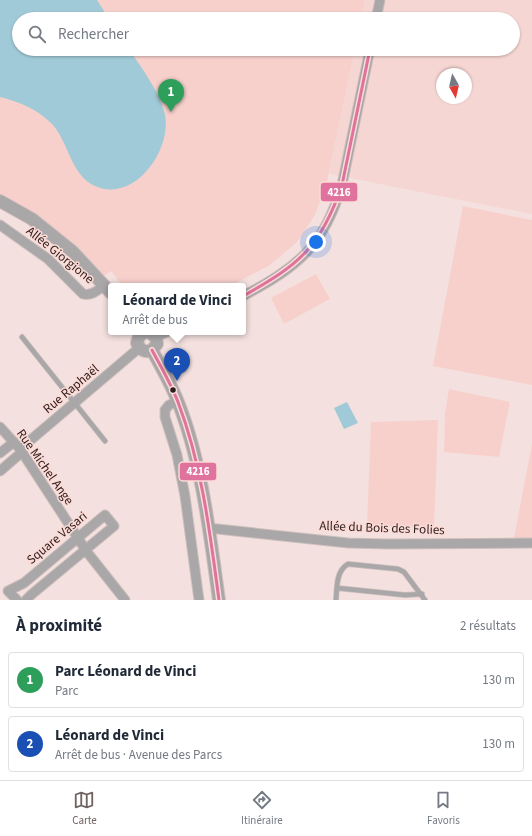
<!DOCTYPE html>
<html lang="fr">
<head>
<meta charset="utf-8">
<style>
	body { margin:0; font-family:"Source Sans 3",sans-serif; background:#f6f6f7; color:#1f2937 }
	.compass { position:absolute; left:436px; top:68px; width:36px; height:36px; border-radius:50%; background:#fff; box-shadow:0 1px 3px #0004; rotate:172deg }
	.you { position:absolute; left:316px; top:242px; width:14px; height:14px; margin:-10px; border:3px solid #fff; border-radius:50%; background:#1a73e8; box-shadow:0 0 0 6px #1a73e833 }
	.badge { display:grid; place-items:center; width:26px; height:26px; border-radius:50%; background:#706260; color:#fff; font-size:13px; font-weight:700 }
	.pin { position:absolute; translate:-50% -33px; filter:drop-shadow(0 1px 2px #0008) }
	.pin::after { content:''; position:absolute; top:21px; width:14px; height:12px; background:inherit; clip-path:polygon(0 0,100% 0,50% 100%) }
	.popup { position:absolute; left:108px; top:283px; width:138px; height:52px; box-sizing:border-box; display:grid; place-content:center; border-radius:4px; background:#fff; filter:drop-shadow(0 1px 3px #0005); font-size:13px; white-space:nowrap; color:#747a83 }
	.popup b { font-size:15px; color:#1f2937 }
	.popup::after { content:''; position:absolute; left:50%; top:100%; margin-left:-8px; border:8px solid transparent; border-top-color:#fff }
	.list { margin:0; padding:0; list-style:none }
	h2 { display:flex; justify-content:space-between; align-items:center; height:52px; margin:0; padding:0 16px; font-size:17px }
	h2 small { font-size:13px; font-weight:400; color:#747a83 }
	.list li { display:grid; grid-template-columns:26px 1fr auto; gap:12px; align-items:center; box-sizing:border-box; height:56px; margin:0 8px 8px; padding:0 8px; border:1px solid #e0e1e3; border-radius:4px }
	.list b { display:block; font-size:15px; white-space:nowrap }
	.list p { margin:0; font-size:13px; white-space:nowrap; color:#747a83 }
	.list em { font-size:13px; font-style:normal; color:#747a83 }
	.icon { flex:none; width:22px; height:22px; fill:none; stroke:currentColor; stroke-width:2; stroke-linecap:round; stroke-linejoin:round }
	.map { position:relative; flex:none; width:532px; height:600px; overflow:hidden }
	.search { position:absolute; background:#fff; box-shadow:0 1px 3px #0004; left:12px; right:12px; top:12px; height:44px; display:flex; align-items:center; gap:10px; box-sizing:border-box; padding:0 14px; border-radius:22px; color:#747a83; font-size:15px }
	.sheet { height:180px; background:#fff }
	nav { display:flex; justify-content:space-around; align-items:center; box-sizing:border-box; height:56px; border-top:1px solid #e0e1e3; background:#fff; font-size:11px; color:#747a83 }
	nav a { display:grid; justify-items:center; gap:2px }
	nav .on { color:#706260 }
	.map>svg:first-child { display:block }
	.built { fill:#f6d6d2; fill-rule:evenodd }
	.green { fill:#f7d0cc }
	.water { fill:#a0cad7 }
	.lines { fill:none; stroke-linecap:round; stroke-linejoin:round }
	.service-casing { stroke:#cebfbe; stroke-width:6 }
	.minor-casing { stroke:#cebfbe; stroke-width:11 }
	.tertiary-casing { stroke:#cebfbe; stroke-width:14 }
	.service { stroke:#a9a7a8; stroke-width:4.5 }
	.minor { stroke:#a9a7a8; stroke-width:9 }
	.tertiary { stroke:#a9a7a8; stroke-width:12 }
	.bus-1-casing { stroke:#fcdbd7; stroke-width:6 }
	.bus-1 { stroke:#df739d; stroke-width:3 }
	.bus-dot { fill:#291d1c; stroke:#fcdbd7; stroke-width:1.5 }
	.labels { text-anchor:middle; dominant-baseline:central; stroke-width:3; stroke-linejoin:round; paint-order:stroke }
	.street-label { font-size:13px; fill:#291d1c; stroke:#fcdbd7 }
	.line-badge { stroke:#fcdbd7; stroke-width:1.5 }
	.badge-label { font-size:11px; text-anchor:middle; font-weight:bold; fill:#fff }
</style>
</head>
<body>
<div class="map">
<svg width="532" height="600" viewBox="0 0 532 600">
	<rect width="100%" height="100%" fill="#f4e1df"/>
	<path class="built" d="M365,0H532V214L329,174L355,49H513V19H361ZM442,74H466V98H442Z"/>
	<path class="green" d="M0,0H365L361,19H19V49H355L327,182L315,215L297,242L270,265L230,286H123L111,271L104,276L62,236L0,195Z
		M463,206L532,220V385L433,366Z
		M316,274L330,299L284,324L271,298Z
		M449,389L510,402L499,457L444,452L445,414Z
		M438,420L434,528L367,525L371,422Z
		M532,444V538H514Z"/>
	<path class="water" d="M0,0H97L109,19H19V49H129C142,69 160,92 165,115C172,150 134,204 95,186C71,175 69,144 53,125C39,110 20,102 0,97Z
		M347,402L358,423L344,429L334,408Z"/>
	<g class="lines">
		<defs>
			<path id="service" d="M22,337L105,441
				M337,588L405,595L422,594
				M336,600C337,587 336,571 348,564L398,569L404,572L425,600"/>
			<path id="minor" d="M376,19L380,0
				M0,225L48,259L83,294C92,296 98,290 105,285
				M243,296C298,267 324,246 342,185L370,49
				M156,337L167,332
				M178,401L169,405L165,410V417L177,455L185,496L199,600
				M0,427L20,449L87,552L125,600
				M20,449L139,348
				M0,453L14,442
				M0,471L22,452
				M208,528L348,543L389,544L532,543
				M17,600L8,591L24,583L105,515L114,526L32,594L26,600"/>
			<path id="tertiary" d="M0,201L32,219L73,252L111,293
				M145,332L139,336L137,343C140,350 145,353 152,350L157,344L156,337L149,332
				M152,350C161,367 171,384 178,402C202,462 210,536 219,600"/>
		</defs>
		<use href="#service" class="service-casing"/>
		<use href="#minor" class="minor-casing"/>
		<use href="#tertiary" class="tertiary-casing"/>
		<use href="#service" class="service"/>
		<use href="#minor" class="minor"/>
		<use href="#tertiary" class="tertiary"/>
		<defs>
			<path id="bus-1" d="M243,296C299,265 321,247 342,185L370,49
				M152,350C161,367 171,384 178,402C202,465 210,533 219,600"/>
		</defs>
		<use href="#bus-1" class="bus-1-casing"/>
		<use href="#bus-1" class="bus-1"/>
	</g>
	<circle class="bus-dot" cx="173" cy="390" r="3.5"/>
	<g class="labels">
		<g class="street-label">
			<text transform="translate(60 255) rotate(39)">Allée Giorgione</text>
			<text transform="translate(71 389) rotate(-40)">Rue Raphaël</text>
			<text transform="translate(45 467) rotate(55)">Rue Michel Ange</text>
			<text transform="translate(382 528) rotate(2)">Allée du Bois des Folies</text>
			<text transform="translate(57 538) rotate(-40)">Square Vasari</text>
		</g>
	</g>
	<g class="line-badge">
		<rect x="320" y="182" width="38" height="20" rx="4" fill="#df739d"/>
		<rect x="179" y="462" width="38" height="19" rx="4" fill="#df739d"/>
	</g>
	<g class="badge-label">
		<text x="339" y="196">4216</text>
		<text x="198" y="475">4216</text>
	</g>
</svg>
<svg class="compass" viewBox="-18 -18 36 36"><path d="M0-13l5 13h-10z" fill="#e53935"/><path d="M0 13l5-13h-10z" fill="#747a83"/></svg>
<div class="you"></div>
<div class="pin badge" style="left:171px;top:112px;background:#2e9e5b">1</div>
<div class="pin badge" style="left:177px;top:381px;background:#1a4fb4">2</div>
<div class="popup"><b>Léonard de Vinci</b>Arrêt de bus</div>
<div class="search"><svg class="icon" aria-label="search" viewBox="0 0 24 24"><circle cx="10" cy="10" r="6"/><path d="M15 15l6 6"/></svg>Rechercher</div>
</div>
<section class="sheet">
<h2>À proximité<small>2 résultats</small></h2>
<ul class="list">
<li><span class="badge" style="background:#2e9e5b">1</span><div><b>Parc Léonard de Vinci</b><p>Parc</p></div><em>130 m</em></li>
<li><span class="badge" style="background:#1a4fb4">2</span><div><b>Léonard de Vinci</b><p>Arrêt de bus · Avenue des Parcs</p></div><em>130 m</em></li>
</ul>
</section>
<nav>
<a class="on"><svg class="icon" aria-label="map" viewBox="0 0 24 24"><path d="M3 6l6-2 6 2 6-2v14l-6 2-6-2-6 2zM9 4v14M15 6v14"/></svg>Carte</a>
<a><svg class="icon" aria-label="directions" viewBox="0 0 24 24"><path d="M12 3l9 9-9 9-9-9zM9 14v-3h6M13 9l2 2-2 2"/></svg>Itinéraire</a>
<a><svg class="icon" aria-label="saved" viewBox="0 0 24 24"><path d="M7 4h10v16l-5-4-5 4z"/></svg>Favoris</a>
</nav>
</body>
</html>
